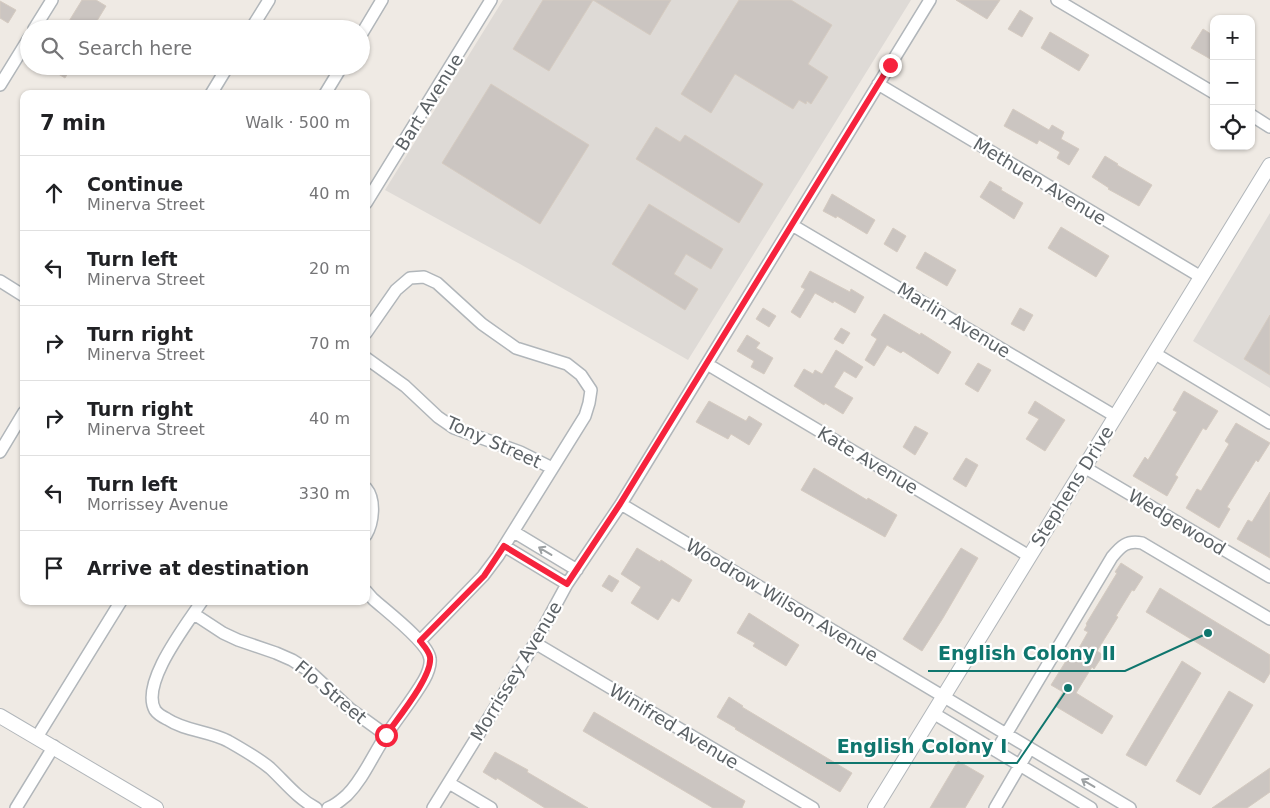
<!DOCTYPE html>
<html lang="en">
<head>
<meta charset="utf-8">
<style>
	body { margin:0; font-family:"DejaVu Sans",sans-serif; background:#f2f2f2; color:#202124 }
	.controls { position:absolute; right:15px; top:15px; display:grid; overflow:hidden; border-radius:10px; box-shadow:0 1px 4px #0004 }
	.controls button { width:45px; height:45px; display:grid; place-items:center; padding:0; border:0; border-bottom:1px solid #e0e0e0; background:#fff; color:#202124; font:25px sans-serif }
	.stop { position:absolute; width:15px; height:15px; margin:-11px; border:4px solid #f6233d; border-radius:50%; background:#fff }
	.stop.end { background:#f6233d; border-color:#fff; box-shadow:0 1px 5px #0008 }
	.list { margin:0; padding:0; list-style:none }
	h2 { display:flex; justify-content:space-between; align-items:center; height:65px; margin:0; padding:0 20px; font-size:21px }
	h2 small { font-size:16px; font-weight:400; color:#757577 }
	.list li { display:grid; grid-template-columns:32px 1fr auto; gap:15px; align-items:center; box-sizing:border-box; height:75px; padding:0 20px; border-top:1px solid #e0e0e0 }
	.list b { display:block; font-size:19px; white-space:nowrap }
	.list p { margin:0; font-size:16px; white-space:nowrap; color:#757577 }
	.list em { font-size:16px; font-style:normal; color:#757577 }
	.icon { flex:none; width:28px; height:28px; fill:none; stroke:currentColor; stroke-width:2; stroke-linecap:round; stroke-linejoin:round }
	.map { position:relative; flex:none; width:1270px; height:808px; overflow:hidden }
	.search { position:absolute; background:#fff; box-shadow:0 1px 4px #0004; left:20px; top:20px; width:350px; height:55px; display:flex; align-items:center; gap:12px; box-sizing:border-box; padding:0 18px; border-radius:28px; color:#757577; font-size:19px }
	.panel { position:absolute; background:#fff; box-shadow:0 1px 4px #0004; left:20px; top:90px; width:350px; height:515px; border-radius:10px }
	.map>svg:first-child { display:block }
	.industrial { fill:#dedad6 }
	.building { fill:#cbc5c1; stroke:#d5cbc1 }
	.lines { fill:none; stroke-linecap:round; stroke-linejoin:round }
	.minor-casing { stroke:#b1b6ba; stroke-width:14 }
	.tertiary-casing { stroke:#b1b6ba; stroke-width:16 }
	.minor { stroke:#fff; stroke-width:11 }
	.tertiary { stroke:#fff; stroke-width:14 }
	.oneway { stroke:#9da1a3 }
	.route { stroke:#f6233d; stroke-width:6 }
	.labels { text-anchor:middle; dominant-baseline:central; stroke-width:4.5; stroke-linejoin:round; paint-order:stroke }
	.street-label { font-size:18px; fill:#5c6266; stroke:#fff }
	.leader { fill:none; stroke:#0f766e; stroke-width:2 }
	.callout-dot { fill:#0f766e; stroke:#fff; stroke-width:2 }
	.callout-label { font-size:19px; text-anchor:middle; font-weight:bold; fill:#0f766e; stroke:#fff; stroke-width:4.5; stroke-linejoin:round; paint-order:stroke }
</style>
</head>
<body>
<div class="map">
<svg width="1270" height="808" viewBox="0 0 1270 808">
	<rect width="100%" height="100%" fill="#efeae4"/>
	<path class="industrial" d="M503,0H911L688,360L520,264L385,190Z
		M1270,213V388L1193,341Z"/>
	<path class="building" d="M82,0H96L106,6L92,29H71L66,26Z
		M543,0H593L549,71L513,49Z
		M593,0H671L650,35Z
		M739,0H791L832,25L808,64L828,77L811,104L807,101L806,104L799,100L793,109L735,74L711,113L681,94Z
		M956,0H1000L987,19Z
		M0,1L16,10L8,23L0,18Z
		M1020,10L1033,18L1022,37L1008,29Z
		M1203,29L1214,36V61L1191,48Z
		M1050,32L1089,55L1079,71L1041,48Z
		M45,66H72L65,78Z
		M491,84L589,145L540,224L442,163Z
		M1013,109L1049,130L1052,125L1064,132L1061,139L1079,149L1069,165L1057,158L1060,152L1039,140L1037,144L1004,126Z
		M656,127L680,142L685,135L763,184L739,223L636,159Z
		M1105,156L1118,164L1117,165L1152,185L1139,206L1108,189L1109,188L1092,177Z
		M990,181L1002,188L1001,190L1023,203L1014,219L980,197Z
		M832,194L875,220L867,234L837,216L836,218L823,211Z
		M649,204L723,249L711,269L686,254L674,274L698,289L685,310L612,264Z
		M1061,227L1109,256L1096,277L1048,248Z
		M893,228L906,236L897,252L884,244Z
		M925,252L956,270L947,286L916,268Z
		M810,271L850,292L851,289L864,297L855,313L834,301L833,303L815,293L800,318L791,312L805,289L801,287Z
		M763,308L776,316L769,327L756,319Z
		M1020,308L1033,315L1024,331L1011,324Z
		M884,314L920,335L921,333L951,352L938,374L903,351L901,353L887,345L874,366L865,360L877,339L871,335Z
		M1270,315V375L1244,359Z
		M841,328L850,333L843,344L834,339Z
		M747,335L760,343L756,348L773,358L764,374L751,367L754,361L737,351Z
		M836,350L863,367L856,378L844,371L834,387L853,398L843,414L825,403L824,405L794,386L804,369L813,374L815,370L822,374Z
		M978,363L991,370L978,392L965,384Z
		M1184,391L1218,411L1206,430L1203,428L1175,475L1178,477L1167,496L1133,476L1145,457L1148,460L1177,412L1173,410Z
		M709,401L746,421L749,416L762,424L749,445L731,434L728,439L696,422Z
		M1035,401L1065,420L1045,451L1026,439L1039,419L1028,413Z
		M1236,423L1270,443L1258,462L1256,460L1227,507L1230,509L1219,528L1186,508L1197,489L1201,491L1229,444L1225,441Z
		M915,426L928,433L915,455L903,447Z
		M966,458L978,465L966,487L953,479Z
		M814,468L867,500L868,498L897,515L885,537L801,490Z
		M1270,492V558L1237,539L1248,520L1252,522Z
		M637,548L660,562L661,560L692,580L679,602L672,598L658,620L631,603L641,587L621,574Z
		M961,548L978,558L943,618L922,651L903,639Z
		M1121,563L1143,577L1134,591L1132,590L1116,616L1118,617L1097,651L1103,655L1094,669L1092,667L1076,693L1113,716L1102,734L1055,706L1063,692L1051,685L1071,653L1075,655L1088,632L1084,630L1087,625L1086,624L1117,573L1115,572Z
		M609,575L619,581L612,592L602,586Z
		M1160,588L1270,655V673L1264,683L1146,612Z
		M749,613L799,645L786,666L753,646L755,643L737,633Z
		M1182,661L1201,673L1146,766L1126,755Z
		M1229,691L1253,705L1200,795L1176,781Z
		M729,697L743,706L742,707L852,773L840,792L735,729L736,728L717,717Z
		M594,712L745,801L742,808H713L583,731Z
		M495,752L528,770L527,772L588,808H545L497,778L496,780L483,772Z
		M958,761L984,776L965,808H930Z
		M1270,768V792L1247,808H1212Z"/>
	<g class="lines">
		<defs>
			<path id="minor" d="M1057,0L1214,93
				M34,29L52,0
				M251,29L269,0
				M361,35L382,0
				M878,84L1201,277
				M0,85L29,38
				M211,94L228,66
				M325,94L342,66
				M1251,115L1270,127
				M366,203L491,0
				M792,225L1115,416
				M0,281L24,296
				M366,333L396,290L410,278L424,277L437,283L482,324L516,348L567,364L581,375L591,390L589,403L585,416L498,556L483,576L420,641
				M1154,353L1270,423
				M366,358L405,386L438,417L454,428L520,452L552,468
				M707,364L1029,556
				M0,452L24,412
				M1084,467L1270,577
				M366,488C376,500 373,523 366,535
				M621,504L1130,808
				M514,532L577,570
				M504,546L567,584
				M202,601C187,624 140,683 155,710C157,713 163,717 167,719C185,731 209,731 228,741C242,749 258,758 270,768C285,782 297,798 316,808
				M194,614L223,633L238,640L276,653L292,660L308,670L350,709L386,735
				M535,643L813,808
				M933,713L1091,808
				M37,737L121,601
				M996,751L1112,557C1121,546 1127,540 1142,543L1270,619
				M449,783L491,808
				M16,808L54,746
				M328,808C336,805 341,800 347,795C364,778 373,754 387,734C399,716 413,699 424,680C427,675 431,665 430,659C429,643 385,610 373,599L366,591
				M433,808L535,643L567,584L621,504L930,0
				M995,808L1030,748"/>
			<path id="tertiary" d="M0,716L156,808
				M875,808L1270,165"/>
		</defs>
		<use href="#minor" class="minor-casing"/>
		<use href="#tertiary" class="tertiary-casing"/>
		<use href="#minor" class="minor"/>
		<use href="#tertiary" class="tertiary"/>
	</g>
	<defs><path id="oneway-shaft" d="M-6 0H5M1.5-3L5.5 0L1.5 3" fill="none" stroke-width="1.6" stroke-linecap="round" stroke-linejoin="round" transform="scale(1.25)"/></defs>
	<g class="oneway">
		<use href="#oneway-shaft" transform="translate(545 551) rotate(-149)"/>
		<use href="#oneway-shaft" transform="translate(1088 783) rotate(-149)"/>
	</g>
	<g class="lines">
		<path class="route" d="M386,735C397,719 433,676 430,657C429,651 424,646 420,641L484,576L504,546L567,584L620,504L890,65"/>
	</g>
	<g class="labels">
		<g class="street-label">
			<text transform="translate(429 102) rotate(-58)">Bart Avenue</text>
			<text transform="translate(1040 181) rotate(31)">Methuen Avenue</text>
			<text transform="translate(954 320) rotate(31)">Marlin Avenue</text>
			<text transform="translate(494 442) rotate(24)">Tony Street</text>
			<text transform="translate(868 460) rotate(31)">Kate Avenue</text>
			<text transform="translate(1072 486) rotate(-58)">Stephens Drive</text>
			<text transform="translate(1177 522) rotate(31)">Wedgewood</text>
			<text transform="translate(782 600) rotate(31)">Woodrow Wilson Avenue</text>
			<text transform="translate(516 671) rotate(-59)">Morrissey Avenue</text>
			<text transform="translate(331 692) rotate(40)">Flo Street</text>
			<text transform="translate(674 726) rotate(31)">Winifred Avenue</text>
		</g>
	</g>
	<path class="leader" d="M1208 633L1125 671H928M1068 688L1017 763H826"/>
	<g class="callout-dot">
		<circle cx="1208" cy="633" r="5"/>
		<circle cx="1068" cy="688" r="5"/>
	</g>
	<g class="callout-label">
		<text x="1027" y="660">English Colony II</text>
		<text x="922" y="753">English Colony I</text>
	</g>
</svg>
<div class="controls">
<button>+</button>
<button>−</button>
<button><svg class="icon" aria-label="locate" viewBox="0 0 24 24"><circle cx="12" cy="12" r="6"/><path d="M12 2v4M12 18v4M2 12h4M18 12h4"/></svg></button>
</div>
<div class="stop" style="left:386px;top:735px"></div>
<div class="stop end" style="left:890px;top:65px"></div>
<div class="search"><svg class="icon" aria-label="search" viewBox="0 0 24 24"><circle cx="10" cy="10" r="6"/><path d="M15 15l6 6"/></svg>Search here</div>
<section class="panel">
<h2>7 min<small>Walk · 500 m</small></h2>
<ul class="list">
<li><svg class="icon" aria-label="ahead" viewBox="0 0 24 24"><path d="M12 20V5M6 11l6-6 6 6"/></svg><div><b>Continue</b><p>Minerva Street</p></div><em>40 m</em></li>
<li><svg class="icon" aria-label="left" viewBox="0 0 24 24"><path d="M17 20v-9H6M10 6l-5 5 5 5"/></svg><div><b>Turn left</b><p>Minerva Street</p></div><em>20 m</em></li>
<li><svg class="icon" aria-label="right" viewBox="0 0 24 24"><path d="M7 20v-9h11M14 6l5 5-5 5"/></svg><div><b>Turn right</b><p>Minerva Street</p></div><em>70 m</em></li>
<li><svg class="icon" aria-label="right" viewBox="0 0 24 24"><path d="M7 20v-9h11M14 6l5 5-5 5"/></svg><div><b>Turn right</b><p>Minerva Street</p></div><em>40 m</em></li>
<li><svg class="icon" aria-label="left" viewBox="0 0 24 24"><path d="M17 20v-9H6M10 6l-5 5 5 5"/></svg><div><b>Turn left</b><p>Morrissey Avenue</p></div><em>330 m</em></li>
<li><svg class="icon" aria-label="arrive" viewBox="0 0 24 24"><path d="M6 21V4h12l-3 4 3 4H6"/></svg><div><b>Arrive at destination</b></div></li>
</ul>
</section>
</div>
</body>
</html>
